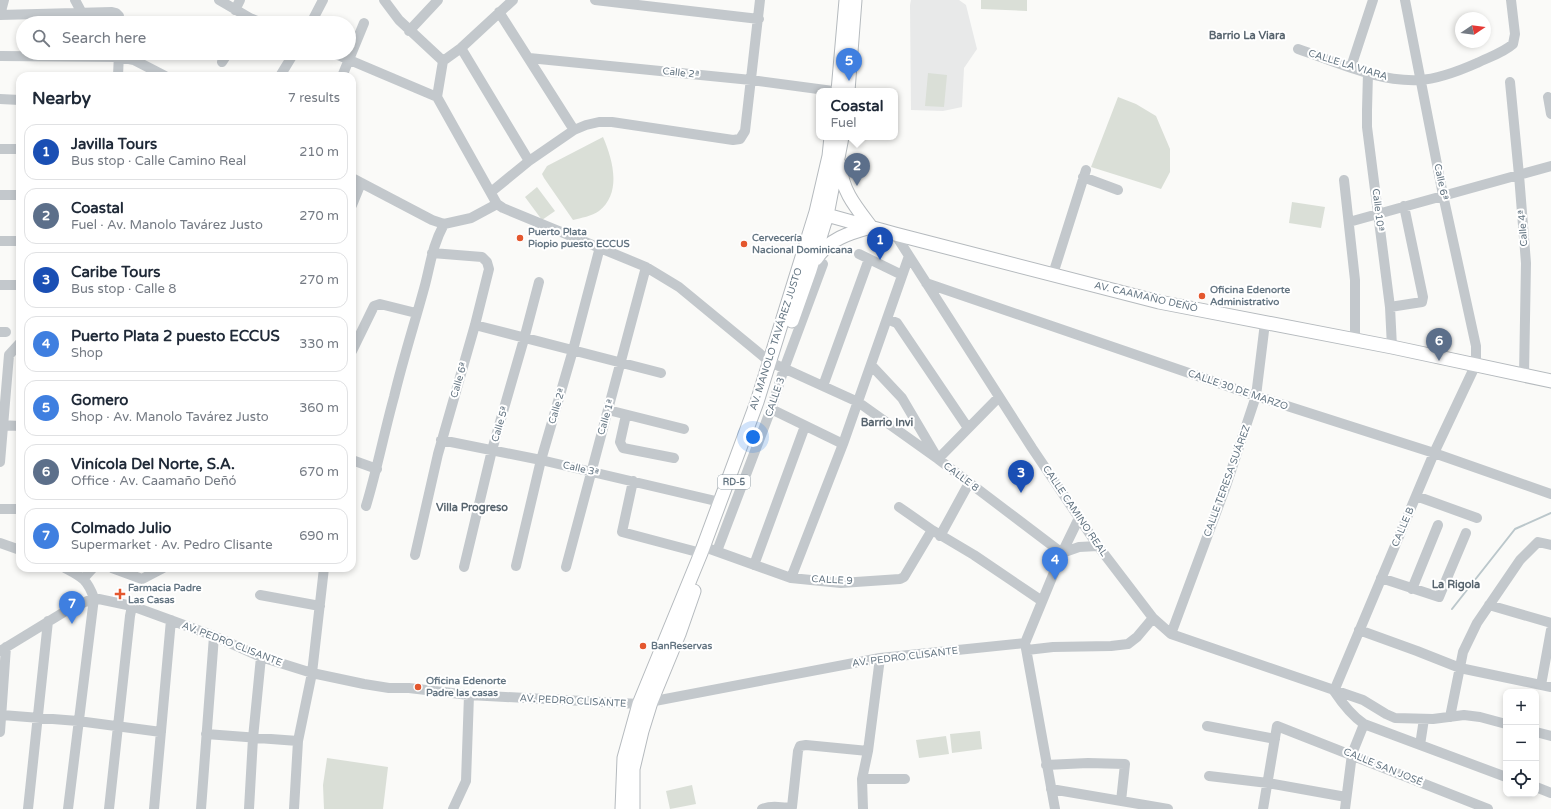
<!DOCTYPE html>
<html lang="en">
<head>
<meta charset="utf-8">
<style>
	body { margin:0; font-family:"Varela Round",sans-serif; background:#f6f6f7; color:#1f2937 }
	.controls { position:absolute; right:12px; bottom:12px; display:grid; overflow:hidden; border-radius:8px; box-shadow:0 2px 6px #0003 }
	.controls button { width:36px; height:36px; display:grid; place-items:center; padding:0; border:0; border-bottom:1px solid #e0e1e3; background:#fff; color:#1f2937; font:20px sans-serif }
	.compass { position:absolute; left:1455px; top:12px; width:36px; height:36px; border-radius:50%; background:#fff; box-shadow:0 2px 6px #0003; rotate:77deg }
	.you { position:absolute; left:753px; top:437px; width:14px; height:14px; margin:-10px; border:3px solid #fff; border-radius:50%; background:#1a73e8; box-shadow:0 0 0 6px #1a73e833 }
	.badge { display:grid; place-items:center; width:26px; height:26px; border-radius:50%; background:#e4572e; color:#fff; font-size:13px; font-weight:700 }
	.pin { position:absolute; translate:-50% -33px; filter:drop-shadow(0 1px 2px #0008) }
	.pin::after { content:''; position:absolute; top:21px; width:14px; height:12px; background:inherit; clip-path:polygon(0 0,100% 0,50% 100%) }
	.popup { position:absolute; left:816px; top:88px; width:82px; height:52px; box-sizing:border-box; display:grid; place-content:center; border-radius:8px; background:#fff; filter:drop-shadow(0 1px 3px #0005); font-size:13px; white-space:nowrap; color:#747a83 }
	.popup b { font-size:15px; color:#1f2937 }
	.popup::after { content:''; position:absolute; left:50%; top:100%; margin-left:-8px; border:8px solid transparent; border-top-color:#fff }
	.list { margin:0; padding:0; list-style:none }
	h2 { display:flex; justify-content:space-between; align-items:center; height:52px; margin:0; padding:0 16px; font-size:17px }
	h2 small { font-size:13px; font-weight:400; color:#747a83 }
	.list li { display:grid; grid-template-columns:26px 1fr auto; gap:12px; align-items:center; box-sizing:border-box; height:56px; margin:0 8px 8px; padding:0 8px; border:1px solid #e0e1e3; border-radius:12px }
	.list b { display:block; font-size:15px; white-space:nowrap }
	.list p { margin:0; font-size:13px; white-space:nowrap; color:#747a83 }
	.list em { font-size:13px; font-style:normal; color:#747a83 }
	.icon { flex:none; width:22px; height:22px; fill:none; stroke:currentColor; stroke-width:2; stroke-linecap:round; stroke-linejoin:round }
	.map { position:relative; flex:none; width:1551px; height:809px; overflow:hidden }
	.search { position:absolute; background:#fff; box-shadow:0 2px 6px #0003; left:16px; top:16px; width:340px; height:44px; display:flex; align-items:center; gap:10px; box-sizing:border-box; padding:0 14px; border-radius:22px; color:#747a83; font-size:15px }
	.panel { position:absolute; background:#fff; box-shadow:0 2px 6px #0003; left:16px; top:72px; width:340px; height:500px; border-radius:12px }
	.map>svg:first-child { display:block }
	.built { fill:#e8e9e9 }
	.green { fill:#dadfd7 }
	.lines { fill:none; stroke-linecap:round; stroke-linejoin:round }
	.stream { stroke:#bbc7cb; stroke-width:2 }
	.major-casing { stroke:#b5babe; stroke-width:15 }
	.minor { stroke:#c3c8cc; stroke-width:10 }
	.major { stroke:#fff; stroke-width:13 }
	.poi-dot { fill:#e4572e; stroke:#fff; stroke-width:1.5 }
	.labels { text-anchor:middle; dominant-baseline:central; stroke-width:4; stroke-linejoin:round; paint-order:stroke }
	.shield { fill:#fff; stroke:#939fa8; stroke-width:1 }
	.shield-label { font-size:9px; font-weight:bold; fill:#657683 }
	.street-label { font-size:10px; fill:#657683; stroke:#fff }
	.poi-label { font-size:10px; font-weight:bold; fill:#657683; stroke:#fff; text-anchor:start }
	.neighbourhood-label { font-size:11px; font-weight:bold; fill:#57646e; stroke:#fff }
</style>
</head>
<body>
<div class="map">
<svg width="1551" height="809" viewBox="0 0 1551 809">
	<rect width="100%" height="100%" fill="#fafaf8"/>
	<path class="built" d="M911,0H959L966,5L977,49L964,68L962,107L943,111L911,110L910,5Z"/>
	<path class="green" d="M981,0H1027V11L981,9Z
		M928,73L947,75L944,107L925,106Z
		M1118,97L1136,104L1156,116L1170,149V172L1161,189L1091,167Z
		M603,137C613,160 622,193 599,211C592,216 581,218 573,220L544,178L542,174L547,166Z
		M537,187L555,211L542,220L525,197Z
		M1292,202L1325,207L1321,228L1289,223Z
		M980,731L982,749L952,753L950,734Z
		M946,736L949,754L919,758L916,740Z
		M327,758L388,767L383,809H324L323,785Z
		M692,785L696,804L670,809L666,791Z"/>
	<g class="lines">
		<path class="stream" d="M1452,609L1515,529L1551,513"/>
		<defs>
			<path id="major" d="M838,91L846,0
				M848,91L855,0
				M816,212L895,234L1159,302L1392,347L1551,381
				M816,259C829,239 849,233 871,227C855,206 842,191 840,165
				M792,321L810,270L827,215L842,137
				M622,809L624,758L639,704L701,553L757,402L816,212L829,156L831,137
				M633,809V769L642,731L651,702L679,634L694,591"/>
		</defs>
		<use href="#major" class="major-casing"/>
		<path class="minor" d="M75,0L82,13
			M219,0L250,18L262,23
			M384,0L399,20L443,61
			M595,0L759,19
			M235,10L240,0
			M499,12L574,130
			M0,15L112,12L116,13L119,16V23
			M0,15L4,0
			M311,23L323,0
			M409,31L438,0
			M461,48L529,161
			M1298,49C1337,62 1378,82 1419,80C1439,79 1459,71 1477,63C1489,57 1503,53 1513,44L1515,34L1511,0
			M333,53L437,97
			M0,56L119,57L134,60L165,76
			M529,58L751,80L833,91
			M443,61L437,97L497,204L503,208L646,267L679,287L770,362L858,402L938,459L1062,553
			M443,61L461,48L513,0
			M222,62L228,53
			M1351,67L1373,0
			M1368,73L1367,110V127L1390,307L1392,347
			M343,74L364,23
			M118,76L119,53
			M280,76L294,53
			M1510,82L1519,175L1526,263L1524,375
			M1548,97L1551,114
			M0,99L20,100
			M0,149H20
			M1083,177L1118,190
			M352,178L432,220L444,224L471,218L497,204
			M1344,180L1355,280V339
			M491,192L529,161L574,130L586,125L599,122H612L733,140L740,139L745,131L760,0
			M0,195H20
			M352,205L361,183
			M1349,222L1551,166
			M895,234L1032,448L1098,546L1153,618L1171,634L1363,700L1386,714L1395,718L1433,719L1464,715L1480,717L1506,724
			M0,241H20
			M859,254L902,275
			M1053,274L1086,170
			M926,283L1256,396L1434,453L1551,494
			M0,285H20
			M1390,307L1422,302L1423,297L1404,206
			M887,319L897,323L968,428
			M475,325L661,373
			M0,332H6
			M352,351L374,306L380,304L416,313
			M871,365L902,398L938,459L999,397
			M823,386L869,259
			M771,409L843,444
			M608,410L684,429
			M626,415L620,442L623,448L674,458
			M0,425L20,426
			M441,440L541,460L720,502
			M352,460L377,469
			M0,462L9,355L20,343
			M633,481L622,532L701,553
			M1416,496L1477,518
			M366,506C377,470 384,433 394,397C403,359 415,322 425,285C431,262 432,247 444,224
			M899,507L932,530L974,555L1042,601
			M0,509H20
			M940,536L969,483
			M0,543L20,550
			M710,549L791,578L841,583L900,579L904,577L932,530
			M717,551L771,409L784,369L823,264
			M1062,553L1079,547L1098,546
			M415,555L438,454L475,325L489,269L487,262L482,257L432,253
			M754,565L805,426
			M516,566L541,460L573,350L600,247
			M464,567L492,450L524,339L539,282
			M566,567C592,467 620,367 646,267
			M65,568C82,577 87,579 94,598L68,809
			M112,568L142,579L163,568
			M791,578L843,444L909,256
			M1381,578L1439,597L1466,533
			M83,579L93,568
			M1412,589L1438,525
			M260,595L320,606
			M1489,605L1551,623
			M1359,630L1417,651L1460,668L1551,687
			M1171,634L1226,486L1256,396L1265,323
			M1027,650L1053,647L1111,646L1128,644L1137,637L1153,618
			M0,651L69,609L94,598L132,606L214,636L261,657L312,673L364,684L389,688H409L469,695L639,704L880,658L1025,643
			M1541,685L1551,630
			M1334,691L1434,453L1476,364V346L1443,195L1405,0
			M1334,691C1342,703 1352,716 1364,724L1506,777
			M2,715L78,721L161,732
			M1450,717L1463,652L1477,623L1520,560L1538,542L1551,545
			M1207,726L1275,739
			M0,732L6,647
			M1536,732L1551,736
			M206,734L298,741
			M1420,745L1424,719
			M1046,765L1088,763L1125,764L1121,801
			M1209,776L1268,783L1346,797
			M862,779H905
			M1536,787L1551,793
			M1051,789L1168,809
			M28,809L48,621
			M109,809L130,616L132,606
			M154,809L171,620
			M201,809L214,636
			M249,809L253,738L261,657
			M294,809L298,741L312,673L324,568
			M453,809L466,781L469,695
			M762,809C773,804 784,809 792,807L798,751L800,746L806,745L868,751
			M863,809L862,779L868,751L880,658
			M1055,809L1025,643L1062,553L1079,518
			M1263,809L1277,726L1488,809
			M1345,809L1352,754L1364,724"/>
		<use href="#major" class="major"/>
	</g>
	<g class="poi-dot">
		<circle cx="520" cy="238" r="4"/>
		<circle cx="744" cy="244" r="4"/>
		<circle cx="1202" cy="296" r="4"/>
		<path d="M118 588h4v4h4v4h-4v4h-4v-4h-4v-4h4z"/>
		<circle cx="643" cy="646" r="4"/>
		<circle cx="418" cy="687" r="4"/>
	</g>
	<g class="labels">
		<rect class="shield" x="718" y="475" width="32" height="14" rx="3"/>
		<g class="shield-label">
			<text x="734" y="482">RD-5</text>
		</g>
		<g class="street-label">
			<text transform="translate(1348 65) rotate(17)">CALLE LA VIARA</text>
			<text transform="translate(681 73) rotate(6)">Calle 2ª</text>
			<text transform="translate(1441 182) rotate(78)">Calle 6ª</text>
			<text transform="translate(1378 210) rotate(83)">Calle 10ª</text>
			<text transform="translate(1523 228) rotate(-94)">Calle 4ª</text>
			<text transform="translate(1146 297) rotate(13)">AV. CAAMAÑO DEÑÓ</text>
			<text transform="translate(776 339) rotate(-72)">AV. MANOLO TAVÁREZ JUSTO</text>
			<text transform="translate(459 380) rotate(-74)">Calle 6ª</text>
			<text transform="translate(1238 390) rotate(19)">CALLE 30 DE MARZO</text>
			<text transform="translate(775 397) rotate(-71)">CALLE 3</text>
			<text transform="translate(557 406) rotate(-74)">Calle 2ª</text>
			<text transform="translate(606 417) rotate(-74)">Calle 1ª</text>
			<text transform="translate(500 424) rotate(-74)">Calle 5ª</text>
			<text transform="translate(581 469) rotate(13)">Calle 3ª</text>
			<text transform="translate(961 477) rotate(37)">CALLE 8</text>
			<text transform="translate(1227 481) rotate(-70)">CALLE TERESA SUÁREZ</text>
			<text transform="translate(1075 511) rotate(56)">CALLE CAMINO REAL</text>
			<text transform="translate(1403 527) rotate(-67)">CALLE B</text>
			<text transform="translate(832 580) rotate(3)">CALLE 9</text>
			<text transform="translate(232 644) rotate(21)">AV. PEDRO CLISANTE</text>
			<text transform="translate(905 657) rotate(-7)">AV. PEDRO CLISANTE</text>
			<text transform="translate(573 701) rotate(3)">AV. PEDRO CLISANTE</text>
			<text transform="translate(1383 767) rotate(22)">CALLE SAN JOSÉ</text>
		</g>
		<g class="poi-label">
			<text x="528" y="232">Puerto Plata<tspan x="528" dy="12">Piopio puesto ECCUS</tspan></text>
			<text x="752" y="238">Cervecería<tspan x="752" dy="12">Nacional Dominicana</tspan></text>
			<text x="1210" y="290">Oficina Edenorte<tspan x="1210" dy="12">Administrativo</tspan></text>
			<text x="128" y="588">Farmacia Padre<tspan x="128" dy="12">Las Casas</tspan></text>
			<text x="651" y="646">BanReservas</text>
			<text x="426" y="681">Oficina Edenorte<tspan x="426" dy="12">Padre las casas</tspan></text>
		</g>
		<g class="neighbourhood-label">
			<text x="1247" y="35">Barrio La Viara</text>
			<text x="887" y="422">Barrio Invi</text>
			<text x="472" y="507">Villa Progreso</text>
			<text x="1456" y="584">La Rigola</text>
		</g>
	</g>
</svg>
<div class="controls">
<button>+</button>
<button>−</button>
<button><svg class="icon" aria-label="locate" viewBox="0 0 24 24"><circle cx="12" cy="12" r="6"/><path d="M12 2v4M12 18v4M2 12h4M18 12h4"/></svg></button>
</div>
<svg class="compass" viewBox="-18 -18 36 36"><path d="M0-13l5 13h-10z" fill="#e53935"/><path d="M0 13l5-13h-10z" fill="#747a83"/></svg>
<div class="you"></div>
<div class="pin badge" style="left:880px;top:260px;background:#1a4fb4">1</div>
<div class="pin badge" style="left:857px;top:186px;background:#5c6f8a">2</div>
<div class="popup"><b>Coastal</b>Fuel</div>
<div class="pin badge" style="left:1021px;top:493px;background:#1a4fb4">3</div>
<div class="pin badge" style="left:1055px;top:580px;background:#3f7fe0">4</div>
<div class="pin badge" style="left:849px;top:81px;background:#3f7fe0">5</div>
<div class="pin badge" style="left:1439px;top:361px;background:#5c6f8a">6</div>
<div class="pin badge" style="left:72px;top:624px;background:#3f7fe0">7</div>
<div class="search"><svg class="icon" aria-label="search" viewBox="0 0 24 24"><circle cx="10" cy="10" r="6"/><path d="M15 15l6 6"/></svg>Search here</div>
<section class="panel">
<h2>Nearby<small>7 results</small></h2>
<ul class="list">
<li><span class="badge" style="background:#1a4fb4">1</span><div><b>Javilla Tours</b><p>Bus stop · Calle Camino Real</p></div><em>210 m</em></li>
<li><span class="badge" style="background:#5c6f8a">2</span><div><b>Coastal</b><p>Fuel · Av. Manolo Tavárez Justo</p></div><em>270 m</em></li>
<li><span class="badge" style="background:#1a4fb4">3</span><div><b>Caribe Tours</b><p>Bus stop · Calle 8</p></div><em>270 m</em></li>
<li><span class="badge" style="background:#3f7fe0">4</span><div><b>Puerto Plata 2 puesto ECCUS</b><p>Shop</p></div><em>330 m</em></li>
<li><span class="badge" style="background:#3f7fe0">5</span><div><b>Gomero</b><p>Shop · Av. Manolo Tavárez Justo</p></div><em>360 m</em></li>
<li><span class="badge" style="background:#5c6f8a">6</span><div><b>Vinícola Del Norte, S.A.</b><p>Office · Av. Caamaño Deñó</p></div><em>670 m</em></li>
<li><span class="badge" style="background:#3f7fe0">7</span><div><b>Colmado Julio</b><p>Supermarket · Av. Pedro Clisante</p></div><em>690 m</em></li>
</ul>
</section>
</div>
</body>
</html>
